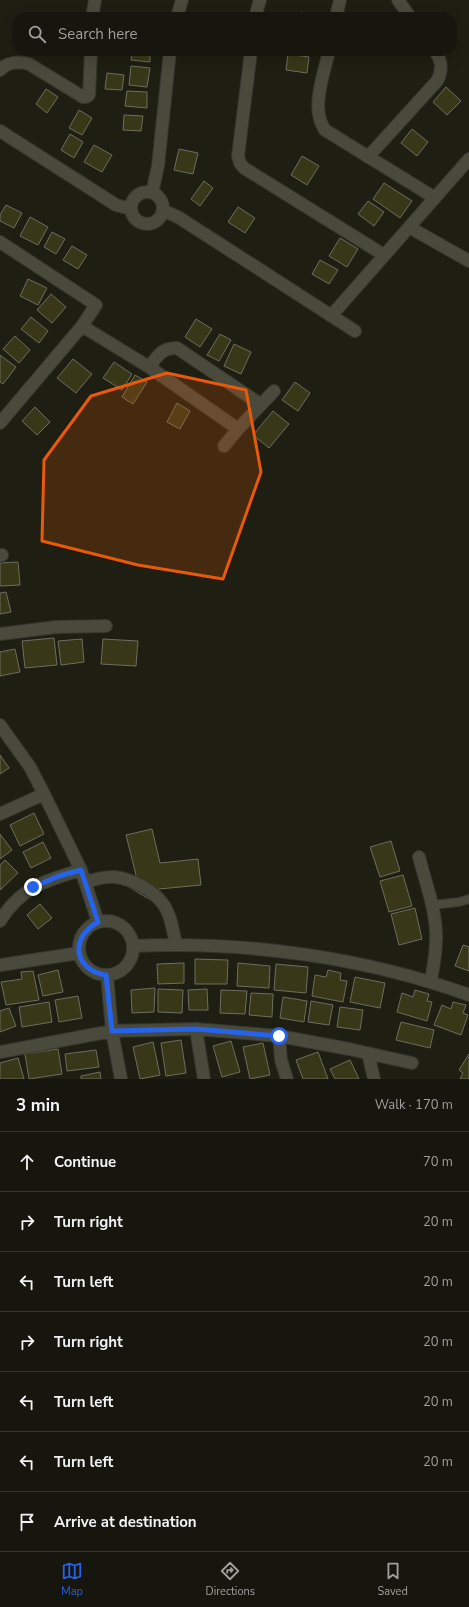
<!DOCTYPE html>
<html lang="en">
<head>
<meta charset="utf-8">
<style>
	body { margin:0; font-family:"Nunito Sans",sans-serif; background:#23231c; color:#f1f3f6 }
	.stop { position:absolute; width:12px; height:12px; margin:-9px; border:3px solid #2563eb; border-radius:50%; background:#fff }
	.stop.end { background:#2563eb; border-color:#fff; box-shadow:0 1px 4px #0008 }
	.list { margin:0; padding:0; list-style:none }
	h2 { display:flex; justify-content:space-between; align-items:center; height:52px; margin:0; padding:0 16px; font-size:17px }
	h2 small { font-size:13px; font-weight:400; color:#9e9f9e }
	.list li { display:grid; grid-template-columns:26px 1fr auto; gap:12px; align-items:center; box-sizing:border-box; height:60px; padding:0 16px; border-top:1px solid #35352e }
	.list b { display:block; font-size:15px; white-space:nowrap }
	.list em { font-size:13px; font-style:normal; color:#9e9f9e }
	.icon { flex:none; width:22px; height:22px; fill:none; stroke:currentColor; stroke-width:2; stroke-linecap:round; stroke-linejoin:round }
	.map { position:relative; flex:none; width:469px; height:1079px; overflow:hidden }
	.search { position:absolute; background:#16160e; box-shadow:0 4px 16px #0002; left:12px; right:12px; top:12px; height:44px; display:flex; align-items:center; gap:10px; box-sizing:border-box; padding:0 14px; border-radius:16px; color:#9e9f9e; font-size:15px }
	.sheet { height:472px; background:#16160e }
	nav { display:flex; justify-content:space-around; align-items:center; box-sizing:border-box; height:56px; border-top:1px solid #35352e; background:#16160e; font-size:11px; color:#9e9f9e }
	nav a { display:grid; justify-items:center; gap:2px }
	nav .on { color:#2563eb }
	.map>svg:first-child { display:block }
	.building { fill:#383717; stroke:#6d6e60 }
	.lines { fill:none; stroke-linecap:round; stroke-linejoin:round }
	.lane-casing { stroke:#36362f; stroke-width:10 }
	.street-casing { stroke:#36362f; stroke-width:14 }
	.lane { stroke:#494a3c; stroke-width:8 }
	.street { stroke:#494a3c; stroke-width:12 }
	.route { stroke:#2563eb; stroke-width:5 }
	.marked { fill:#e8590c; fill-opacity:0.2; stroke:#e8590c; stroke-width:3; stroke-linejoin:round }
</style>
</head>
<body>
<div class="map">
<svg width="469" height="1079" viewBox="0 0 469 1079">
	<rect width="100%" height="100%" fill="#1e1e12"/>
	<path class="building" d="M301,12L319,15L318,17H300Z
		M132,51H150V62L131,60Z
		M288,54L309,57L307,73L286,70Z
		M131,66L150,68L147,87L129,85Z
		M107,73L124,75L122,90L105,89Z
		M446,87L461,101L447,115L433,102Z
		M46,89L58,97L47,113L36,104Z
		M127,91L147,92V108L125,106Z
		M79,110L92,118L82,135L69,128Z
		M124,115L143,116L141,131L123,130Z
		M412,129L428,142L417,156L401,143Z
		M70,134L83,142L74,158L61,150Z
		M94,145L112,155L102,172L84,162Z
		M179,149L198,153L193,174L174,170Z
		M302,156L319,166L307,185L291,175Z
		M204,181L213,188L200,206L191,199Z
		M384,183L412,201L400,218L373,199Z
		M368,201L384,212L374,226L358,214Z
		M6,205L22,213L14,228L0,221V215Z
		M238,207L255,218L245,233L228,222Z
		M30,217L48,227L38,245L20,236Z
		M52,232L65,239L56,254L44,247Z
		M340,238L358,249L347,267L329,256Z
		M72,246L87,255L78,269L63,260Z
		M320,260L338,270L329,284L312,274Z
		M28,279L47,288L38,305L20,296Z
		M51,294L66,307L52,323L37,310Z
		M31,317L48,331L39,343L21,329Z
		M196,319L212,329L200,347L185,337Z
		M220,334L231,340L219,361L207,355Z
		M15,336L30,350L19,363L3,349Z
		M234,344L251,352L241,374L224,366Z
		M0,355L16,367L3,384L0,382Z
		M73,359L92,374L76,393L57,378Z
		M114,362L132,374L122,390L103,378Z
		M135,375L147,382L133,404L122,397Z
		M295,382L310,393L298,411L282,400Z
		M177,403L190,411L180,429L167,422Z
		M35,407L50,422L37,435L22,421Z
		M273,411L289,424L269,448L253,435Z
		M18,562L20,585L0,586V563Z
		M6,592L11,612L0,614V593Z
		M54,638L57,665L25,668L22,641Z
		M82,639L84,662L61,665L58,641Z
		M103,639L138,641L136,666L101,664Z
		M15,649L20,672L0,676V652Z
		M0,755L9,768L0,774Z
		M34,813L44,834L20,846L10,825Z
		M152,829L160,863L198,859L201,885L159,889L152,901L129,887L136,875L126,835Z
		M0,834L12,850L0,859Z
		M391,841L400,871L380,877L370,847Z
		M43,842L51,858L31,868L23,852Z
		M5,860L18,873L0,890V865Z
		M403,875L412,906L389,912L380,881Z
		M40,904L52,918L38,929L27,915Z
		M415,908L422,939L399,945L391,914Z
		M463,945L469,947V971L455,966Z
		M195,959L228,960L227,984H195Z
		M184,963V983L158,984L157,964Z
		M238,963L270,966L269,988L237,986Z
		M276,964L308,967L306,993L274,990Z
		M58,970L63,992L43,996L38,975Z
		M328,970L341,973L340,980L347,981L343,1002L312,996L315,975L326,977Z
		M33,971L39,1000L6,1005L1,982L22,979L21,972Z
		M355,977L385,983L380,1008L350,1002Z
		M155,988L154,1012L132,1013L131,990Z
		M158,989L183,990L182,1013L158,1012Z
		M207,989L208,1010H189L188,990Z
		M221,990L247,991L245,1014L220,1013Z
		M415,990L429,994L427,1001L432,1002L427,1021L397,1012L402,993L413,997Z
		M251,993L273,994L272,1017L249,1015Z
		M78,996L82,1018L59,1022L55,1000Z
		M283,997L307,1001L304,1022L280,1018Z
		M311,1001L333,1005L329,1025L308,1022Z
		M49,1002L52,1022L22,1027L19,1007Z
		M453,1002L466,1005L463,1013L468,1015L461,1035L434,1025L442,1005L451,1009Z
		M340,1007L363,1010L360,1030L337,1027Z
		M9,1008L16,1026L0,1032V1011Z
		M401,1022L434,1030L430,1048L396,1040Z
		M181,1040L186,1073L166,1076L161,1043Z
		M231,1041L240,1072L222,1077L213,1046Z
		M153,1042L160,1075L140,1079L133,1047Z
		M263,1043L270,1075L250,1079L243,1047Z
		M58,1049L62,1074L29,1079L25,1054Z
		M96,1050L99,1067L67,1071L65,1054Z
		M318,1052L328,1079H303L296,1060Z
		M469,1054V1079H460L463,1073L459,1070Z
		M18,1058L24,1079H0V1063Z
		M350,1060L359,1079H335L330,1069Z
		M100,1072L101,1079H81V1076Z"/>
	<g class="lines">
		<defs>
			<path id="lane" d="M432,905L459,902L469,899"/>
			<path id="street" d="M398,0L410,17
				M92,17L95,0
				M177,17L182,0
				M255,17L260,0
				M336,17L340,0
				M251,51L238,156L240,163L244,168L384,255
				M329,51C324,74 310,109 325,130L435,198
				M0,70C7,62 19,61 29,64L83,97H86L89,95L91,51
				M0,131L116,205L131,209
				M368,157L437,81C443,70 442,61 435,51
				M131 208a16 16 0 1 1 32 0a16 16 0 1 1-32 0Z
				M152,193L158,166L170,51
				M164,211L178,217L355,331
				M409,227L469,261
				M0,242L96,305L82,326L0,423
				M331,316L469,159
				M82,326L149,367L238,429
				M149,367C158,356 161,348 177,348L260,404
				M224,446L238,429L274,391
				M0,556L2,555
				M0,634L56,627L106,626
				M0,725L30,767L44,794L81,870L98,922
				M0,814L44,794
				M419,857C426,884 437,913 436,940C436,954 433,968 431,981
				M85,882C94,880 105,876 115,877C132,879 153,890 163,904C171,915 173,931 176,945
				M79 948a27 27 0 1 1 54 0a27 27 0 1 1-54 0Z
				M0,921C20,888 46,880 81,870
				M134,946C245,941 364,957 469,995
				M0,965L79,953
				M107,975L112,1031L121,1079
				M196,1029L204,1079
				M279,1036L281,1060L287,1079
				M0,1052L112,1031L196,1029L279,1036L349,1049L412,1063
				M368,1053L374,1079"/>
		</defs>
		<use href="#lane" class="lane-casing"/>
		<use href="#street" class="street-casing"/>
		<use href="#lane" class="lane"/>
		<use href="#street" class="street"/>
	</g>
	<g class="lines">
		<path class="route" d="M33,887L59,876L81,870L98,922C69,938 74,970 106,975L112,1031L196,1029L279,1036"/>
	</g>
	<path class="marked" d="M167,373L246,390L261,472L223,579L138,565L42,541L44,460L91,396Z"/>
</svg>
<div class="stop" style="left:279px;top:1036px"></div>
<div class="stop end" style="left:33px;top:887px"></div>
<div class="search"><svg class="icon" aria-label="search" viewBox="0 0 24 24"><circle cx="10" cy="10" r="6"/><path d="M15 15l6 6"/></svg>Search here</div>
</div>
<section class="sheet">
<h2>3 min<small>Walk · 170 m</small></h2>
<ul class="list">
<li><svg class="icon" aria-label="ahead" viewBox="0 0 24 24"><path d="M12 20V5M6 11l6-6 6 6"/></svg><div><b>Continue</b></div><em>70 m</em></li>
<li><svg class="icon" aria-label="right" viewBox="0 0 24 24"><path d="M7 20v-9h11M14 6l5 5-5 5"/></svg><div><b>Turn right</b></div><em>20 m</em></li>
<li><svg class="icon" aria-label="left" viewBox="0 0 24 24"><path d="M17 20v-9H6M10 6l-5 5 5 5"/></svg><div><b>Turn left</b></div><em>20 m</em></li>
<li><svg class="icon" aria-label="right" viewBox="0 0 24 24"><path d="M7 20v-9h11M14 6l5 5-5 5"/></svg><div><b>Turn right</b></div><em>20 m</em></li>
<li><svg class="icon" aria-label="left" viewBox="0 0 24 24"><path d="M17 20v-9H6M10 6l-5 5 5 5"/></svg><div><b>Turn left</b></div><em>20 m</em></li>
<li><svg class="icon" aria-label="left" viewBox="0 0 24 24"><path d="M17 20v-9H6M10 6l-5 5 5 5"/></svg><div><b>Turn left</b></div><em>20 m</em></li>
<li><svg class="icon" aria-label="arrive" viewBox="0 0 24 24"><path d="M6 21V4h12l-3 4 3 4H6"/></svg><div><b>Arrive at destination</b></div></li>
</ul>
</section>
<nav>
<a class="on"><svg class="icon" aria-label="map" viewBox="0 0 24 24"><path d="M3 6l6-2 6 2 6-2v14l-6 2-6-2-6 2zM9 4v14M15 6v14"/></svg>Map</a>
<a><svg class="icon" aria-label="directions" viewBox="0 0 24 24"><path d="M12 3l9 9-9 9-9-9zM9 14v-3h6M13 9l2 2-2 2"/></svg>Directions</a>
<a><svg class="icon" aria-label="saved" viewBox="0 0 24 24"><path d="M7 4h10v16l-5-4-5 4z"/></svg>Saved</a>
</nav>
</body>
</html>
